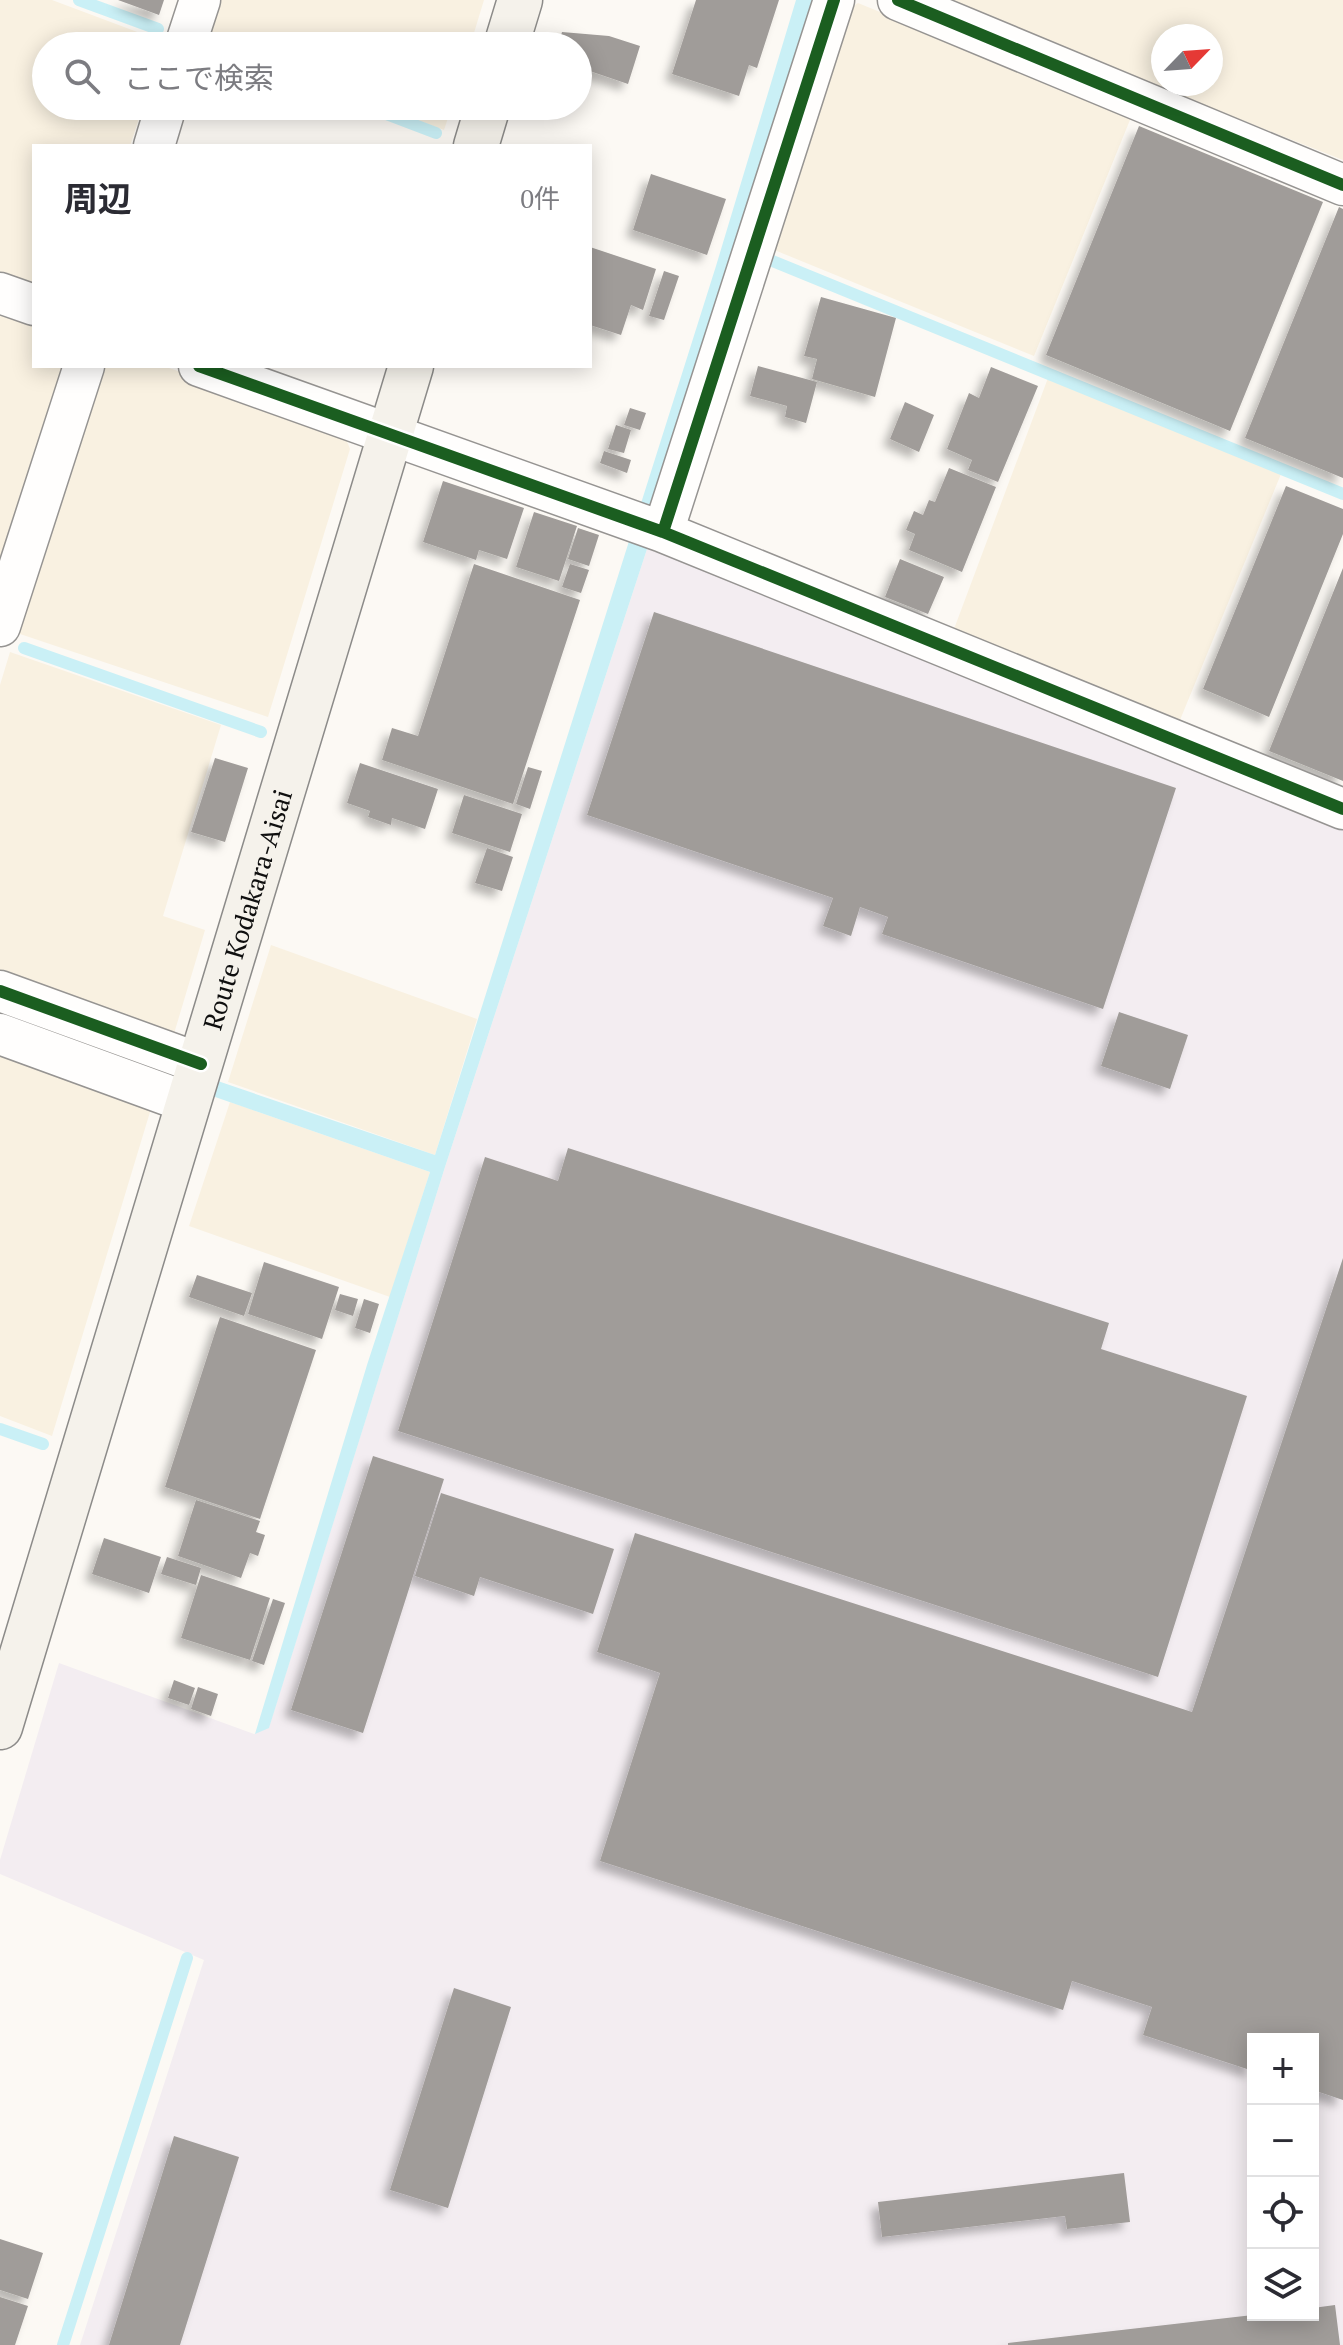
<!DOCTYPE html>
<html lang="ja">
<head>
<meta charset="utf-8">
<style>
	body { margin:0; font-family:"PT Serif","Noto Sans JP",serif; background:#f7f7f7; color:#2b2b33 }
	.controls { position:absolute; right:24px; bottom:24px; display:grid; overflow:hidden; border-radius:0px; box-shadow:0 4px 20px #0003 }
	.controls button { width:72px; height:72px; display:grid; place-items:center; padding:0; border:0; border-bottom:2px solid #e1e1e2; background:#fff; color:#2b2b33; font:40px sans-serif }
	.compass { position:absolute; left:1151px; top:24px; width:72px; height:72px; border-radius:50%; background:#fff; box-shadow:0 4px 20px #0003; rotate:65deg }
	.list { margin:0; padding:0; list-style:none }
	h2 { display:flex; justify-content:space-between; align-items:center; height:104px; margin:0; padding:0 32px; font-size:34px }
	h2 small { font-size:26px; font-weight:400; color:#7c7c81 }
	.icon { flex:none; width:44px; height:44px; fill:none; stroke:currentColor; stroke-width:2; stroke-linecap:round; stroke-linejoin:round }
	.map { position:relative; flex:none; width:1343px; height:2345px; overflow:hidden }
	.search { position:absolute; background:#fff; box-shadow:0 4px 20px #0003; left:32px; top:32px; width:560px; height:88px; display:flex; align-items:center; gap:20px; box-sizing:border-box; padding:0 28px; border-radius:44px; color:#7c7c81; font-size:30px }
	.panel { position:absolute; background:#fff; box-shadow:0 4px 20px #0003; left:32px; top:144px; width:560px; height:224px; border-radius:0px }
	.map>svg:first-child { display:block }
	.industrial { fill:#f3edf1; fill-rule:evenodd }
	.farmland { fill:#f9f1e1; fill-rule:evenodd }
	.water { fill:#caf0f6 }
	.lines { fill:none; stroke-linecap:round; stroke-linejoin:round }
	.stream { stroke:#caf0f6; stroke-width:12 }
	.building { fill:#a09c99; filter:url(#shadow) }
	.minor-casing { stroke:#969492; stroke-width:43 }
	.secondary-casing { stroke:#8c8b89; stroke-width:47 }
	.minor { stroke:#fffefd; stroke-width:40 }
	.secondary { stroke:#f5f2eb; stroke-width:44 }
	.cycleway-casing { stroke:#fff; stroke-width:17 }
	.cycleway { stroke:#1b5e20; stroke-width:12 }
	.labels { text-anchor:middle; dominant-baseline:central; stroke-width:8; stroke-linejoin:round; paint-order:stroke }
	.street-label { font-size:26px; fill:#0f0f0f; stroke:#fff }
</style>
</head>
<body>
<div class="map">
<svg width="1343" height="2345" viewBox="0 0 1343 2345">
	<defs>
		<filter id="shadow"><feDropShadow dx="-7" dy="7" stdDeviation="4" flood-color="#0004"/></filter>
	</defs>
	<rect width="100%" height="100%" fill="#fcf9f4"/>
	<path class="industrial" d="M648,546L1343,830V2345H80L204,1960L0,1874V1860L59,1663L254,1734L269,1727L445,1167ZM1253,2039H1313V2315H1253Z"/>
	<path class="farmland" d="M0,0H52L164,42L163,46H46V106H143L130,146H34V292L0,280Z
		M218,0H484L470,46H222L206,40Z
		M938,0H1343V160ZM1163,36H1211V84H1163Z
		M858,3L1132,115L1034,356L767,247L843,12Z
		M380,106H452L444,130Z
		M0,309L34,321V366H62L0,570Z
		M100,366H163L341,426L350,449L268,717L17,633Z
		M1048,378L1281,474L1180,720L954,629Z
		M10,652L221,725L163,916L205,930L173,1037L0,978V685Z
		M271,945L477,1019L435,1155L228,1082Z
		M0,1042L150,1097V1112L52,1436L0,1416Z
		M230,1102L430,1172L390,1297L189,1226Z"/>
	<path class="water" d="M796,0H819L648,546L445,1167L269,1728L255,1734L367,1365L430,1172L155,1076L0,1018V1002L153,1059L435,1155L716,266Z"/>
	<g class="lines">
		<path class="stream" d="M79,0L158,29
			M365,106L436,133
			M770,260L1343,494
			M24,648L261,732
			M0,1429L43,1444
			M63,2345L187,1958"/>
	</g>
	<path class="building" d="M118,0H164L159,15Z
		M696,0H779L757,68L749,65L739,96L672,74Z
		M562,32L609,36L640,46L628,84L578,67V46H558Z
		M1139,126L1323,202L1230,431L1046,355Z
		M651,174L726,199L707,255L633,230Z
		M1339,207L1343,209V478L1245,438Z
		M590,247L656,269L643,310L631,305L621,335L590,325Z
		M664,271L679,276L664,320L649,316Z
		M821,297L896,318L875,397L812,379L817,359L804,356Z
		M758,366L817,382L806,423L785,417L787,406L750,396Z
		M991,367L1038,386L998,482L968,470L972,460L947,449L969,393L979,398Z
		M905,402L934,415L919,452L890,439Z
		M630,408L646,413L640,430L624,425Z
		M616,425L631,430L624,453L608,449Z
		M604,451L631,460L627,473L600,463Z
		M949,468L996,487L962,572L909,550L915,534L906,530L914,511L923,515L929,500L935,502Z
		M443,481L524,508L507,559L479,550L476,560L423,542Z
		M1286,486L1343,509V534L1269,717L1203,689Z
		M534,512L577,526L559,581L516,567Z
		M578,528L599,535L589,566L568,559Z
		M900,559L944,577L928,614L885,597Z
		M474,564L580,600L513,804L382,760L392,728L418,736Z
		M570,564L589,570L581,593L562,587Z
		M1343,568V781L1269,751Z
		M654,612L1176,788L1103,1009L882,934L888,917L860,907L851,936L823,926L833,898L587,815Z
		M215,758L248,768L225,842L191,832Z
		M360,763L438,789L425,829L392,818L391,825L368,817L370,811L347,803Z
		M528,767L542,771L530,809L516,804Z
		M464,795L522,814L510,852L452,833Z
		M487,848L513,857L502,891L475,883Z
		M1119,1012L1188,1035L1170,1089L1101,1066Z
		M568,1148L1109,1323L1101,1349L1247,1396L1158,1677L398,1431L485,1157L558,1181Z
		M1343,1258V2100L1313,2090V2039H1253V2071L1143,2035L1152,2007L1072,1981L1063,2010L600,1861L660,1673L597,1652L635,1533L1192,1712Z
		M264,1262L339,1287L322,1339L248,1314Z
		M197,1275L252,1293L244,1316L189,1297Z
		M340,1294L358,1299L353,1316L335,1310Z
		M364,1299L379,1304L370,1333L355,1328Z
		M220,1317L316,1350L260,1519L165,1487Z
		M373,1456L444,1479L363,1733L291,1710Z
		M441,1493L614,1549L593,1614L480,1577L474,1596L415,1576Z
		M196,1500L260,1521L256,1532L265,1535L258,1556L250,1553L241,1578L178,1556Z
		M104,1538L161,1557L149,1593L92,1574Z
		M167,1557L201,1568L196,1585L161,1574Z
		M201,1575L270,1598L250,1660L181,1638Z
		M273,1599L285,1603L264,1665L252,1661Z
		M174,1680L195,1688L189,1705L168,1698Z
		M198,1687L218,1694L211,1716L191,1709Z
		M454,1988L511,2007L448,2208L390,2190Z
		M174,2136L239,2157L180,2345H109Z
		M1124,2173L1130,2222L1067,2229L1065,2216L882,2237L878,2202Z
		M0,2239L43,2253L28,2299L0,2290Z
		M0,2297L28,2306L15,2345H0Z
		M1335,2305L1340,2345H1008V2343L1253,2315H1313V2308Z"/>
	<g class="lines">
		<defs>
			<path id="minor" d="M898,0L1343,185
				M185,46L200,0
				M154,146L166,106
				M0,293L34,305
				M199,366L663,532L1343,809
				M663,532L834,0
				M0,626L84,366
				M0,991L201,1064
				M0,1034L189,1103"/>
			<g id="secondary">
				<path d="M506,46L520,0"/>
				<path d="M476,146L488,106"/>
				<path id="s1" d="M0,1727L411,366"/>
			</g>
		</defs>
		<use href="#minor" class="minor-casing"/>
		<use href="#secondary" class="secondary-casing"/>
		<use href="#minor" class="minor"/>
		<use href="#secondary" class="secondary"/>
		<defs>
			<path id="cycleway" d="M898,0L1343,185
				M199,366L663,532L1343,809
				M663,532L834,0
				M0,991L201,1064"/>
		</defs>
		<use href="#cycleway" class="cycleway-casing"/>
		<use href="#cycleway" class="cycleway"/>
	</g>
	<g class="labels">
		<g class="street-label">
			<text stroke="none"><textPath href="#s1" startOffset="854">Route Kodakara-Aisai</textPath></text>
		</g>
	</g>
</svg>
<div class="controls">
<button>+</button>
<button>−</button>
<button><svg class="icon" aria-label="locate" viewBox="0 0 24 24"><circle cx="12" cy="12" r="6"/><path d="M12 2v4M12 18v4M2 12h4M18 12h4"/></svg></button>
<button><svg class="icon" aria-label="layers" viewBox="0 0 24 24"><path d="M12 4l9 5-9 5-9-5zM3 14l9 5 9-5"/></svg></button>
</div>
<svg class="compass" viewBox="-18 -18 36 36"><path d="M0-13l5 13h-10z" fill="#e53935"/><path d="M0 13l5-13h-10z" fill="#7c7c81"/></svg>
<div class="search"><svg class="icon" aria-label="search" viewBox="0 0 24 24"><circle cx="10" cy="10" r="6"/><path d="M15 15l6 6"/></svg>ここで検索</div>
<section class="panel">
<h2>周辺<small>0件</small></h2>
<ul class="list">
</ul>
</section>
</div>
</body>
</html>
